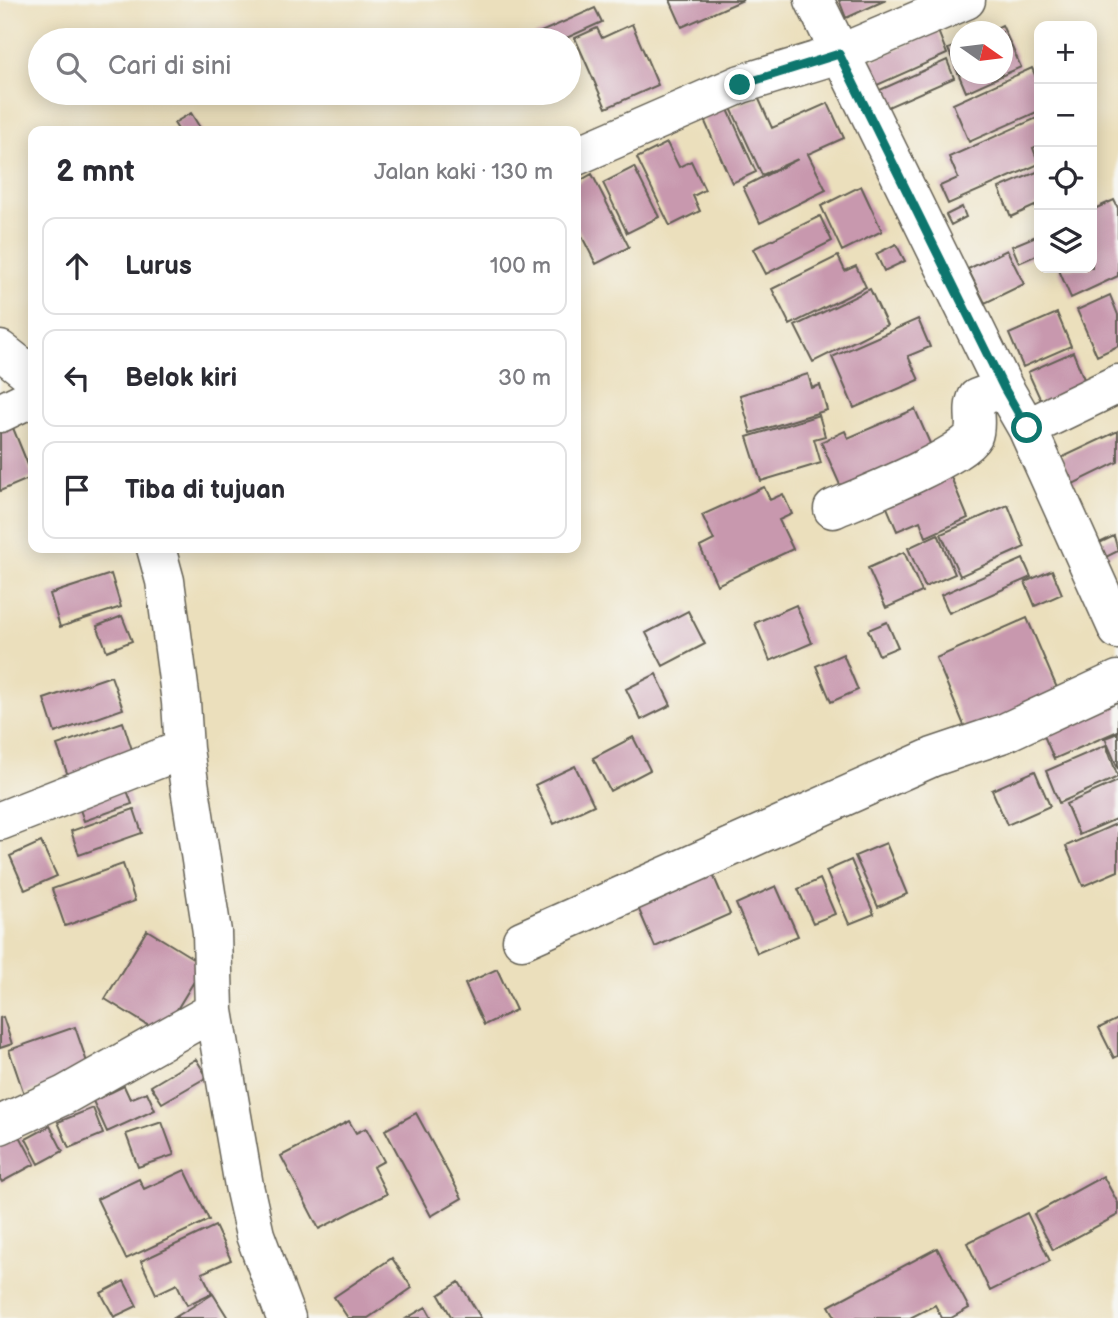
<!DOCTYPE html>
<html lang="id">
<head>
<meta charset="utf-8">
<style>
	body { margin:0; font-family:"Balsamiq Sans",sans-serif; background:#f7f7f7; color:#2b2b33 }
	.controls { position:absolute; right:21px; top:21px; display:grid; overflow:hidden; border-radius:14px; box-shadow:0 4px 18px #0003 }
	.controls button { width:63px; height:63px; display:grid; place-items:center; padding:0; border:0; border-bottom:2px solid #e1e1e2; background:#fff; color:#2b2b33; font:35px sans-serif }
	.compass { position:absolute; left:950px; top:21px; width:63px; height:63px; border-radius:50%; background:#fff; box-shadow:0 4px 18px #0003; rotate:104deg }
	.stop { position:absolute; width:21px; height:21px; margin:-16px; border:5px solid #0f766e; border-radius:50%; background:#fff }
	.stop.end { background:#0f766e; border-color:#fff; box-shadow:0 2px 7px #0008 }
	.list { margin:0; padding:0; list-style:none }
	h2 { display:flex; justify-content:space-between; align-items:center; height:91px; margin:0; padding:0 28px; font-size:30px }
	h2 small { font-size:23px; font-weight:400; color:#7c7c81 }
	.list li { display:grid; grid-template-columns:46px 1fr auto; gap:21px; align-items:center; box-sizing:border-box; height:98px; margin:0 14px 14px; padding:0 14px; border:2px solid #e1e1e2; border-radius:14px }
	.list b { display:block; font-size:26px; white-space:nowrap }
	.list em { font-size:23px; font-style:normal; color:#7c7c81 }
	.icon { flex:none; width:38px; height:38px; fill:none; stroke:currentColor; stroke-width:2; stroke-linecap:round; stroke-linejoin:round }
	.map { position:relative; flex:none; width:1118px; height:1318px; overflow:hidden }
	.search { position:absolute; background:#fff; box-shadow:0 4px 18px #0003; left:28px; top:28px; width:553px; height:77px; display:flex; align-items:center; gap:18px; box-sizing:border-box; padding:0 24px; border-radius:38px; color:#7c7c81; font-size:26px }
	.panel { position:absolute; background:#fff; box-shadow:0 4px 18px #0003; left:28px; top:126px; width:553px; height:427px; border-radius:14px }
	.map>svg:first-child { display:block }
	.building { fill:#c898ae }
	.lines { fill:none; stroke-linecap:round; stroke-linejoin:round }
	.minor-casing { stroke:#646054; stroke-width:41 }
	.minor { stroke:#fff; stroke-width:38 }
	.route { stroke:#0f766e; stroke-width:9 }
</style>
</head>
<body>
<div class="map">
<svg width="1118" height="1318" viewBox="0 0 1118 1318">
	<rect width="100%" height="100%" fill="#f6f6f2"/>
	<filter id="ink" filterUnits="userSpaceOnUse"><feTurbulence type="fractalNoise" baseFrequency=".0143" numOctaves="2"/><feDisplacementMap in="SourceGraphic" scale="14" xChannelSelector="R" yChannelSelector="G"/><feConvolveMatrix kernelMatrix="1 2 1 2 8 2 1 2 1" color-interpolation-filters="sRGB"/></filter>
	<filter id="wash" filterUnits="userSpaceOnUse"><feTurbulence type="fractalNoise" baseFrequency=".00686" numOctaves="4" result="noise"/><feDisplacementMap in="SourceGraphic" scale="28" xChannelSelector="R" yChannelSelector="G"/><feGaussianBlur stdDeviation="1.57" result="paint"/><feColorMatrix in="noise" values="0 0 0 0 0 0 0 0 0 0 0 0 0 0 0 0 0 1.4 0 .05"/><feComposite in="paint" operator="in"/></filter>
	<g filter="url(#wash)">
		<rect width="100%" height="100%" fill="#ebdfbc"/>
		<g id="blocks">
			<path class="building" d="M670,0H743L682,27Z
				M839,0H886L846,18Z
				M595,8L602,22L562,40H536L534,35Z
				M632,24L658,85L606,108L575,38L597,28L602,38Z
				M1002,25L1021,67L966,92L948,49L960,44V74H1002V32H988Z
				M938,31L947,54L866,90L857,67Z
				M947,60L954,78L879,111L871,94Z
				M1032,68L1039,84V111L969,142L953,104Z
				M758,97L772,128L828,103L844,138L808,154L826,190L760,223L743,187L798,159L762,175L731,108Z
				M726,105L756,172L732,183L702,115Z
				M191,113L202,131H179L174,123Z
				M1039,117V145L1033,148L1039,164L948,204L940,186L958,178L949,157Z
				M667,143L679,167L691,161L705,190L693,196L700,211L670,226L637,158Z
				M634,167L659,217L627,233L603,183Z
				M1039,171V204L1011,217L999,188Z
				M592,174L629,247L596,264L576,225V183Z
				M861,186L882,231L842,251L821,206Z
				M1114,200L1118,208V276L1071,298L1058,268H1092V210Z
				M962,207L966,217L951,225L946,215Z
				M820,216L832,241L766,274L753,249Z
				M1036,236L1039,243V254L1019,263L1012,246Z
				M896,244L905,261L884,271L876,254Z
				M1007,250L1024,284L985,303L968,269Z
				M838,256L845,271L856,266L866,287L790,325L772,289Z
				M870,289L887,325L813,362L795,326Z
				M1110,295L1118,315V346L1097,356L1077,310Z
				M1057,313L1071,346L1023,367L1009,334Z
				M918,319L930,347L908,356L919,380L854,408L832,357Z
				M1073,352L1086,384L1042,403L1028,372Z
				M808,374L812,388L820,385L827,410L751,433L740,395Z
				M915,409L935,455L844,494L821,442L845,431L848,438Z
				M819,415L825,436L814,439L821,463L761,481L747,437Z
				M11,423L33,477L0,491V427Z
				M1118,431V462L1073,484L1061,458Z
				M948,470L968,518L926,537L920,521L897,531L883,498Z
				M764,487L770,500L783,494L792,514L779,520L793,549L717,585L700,547L714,540L702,515Z
				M1008,505L1025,547L960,576L941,534Z
				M938,534L955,574L925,587L908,548Z
				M1114,536L1118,551L1100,560L1093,546Z
				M904,552L922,592L886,608L868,568Z
				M1023,559L1031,577L949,613L941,595Z
				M1052,570L1062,594L1035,606L1025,582Z
				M111,574L121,607L60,627L50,594Z
				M796,605L812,643L770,661L755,623Z
				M688,611L705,644L663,666L646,633Z
				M122,616L132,641L107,651L97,626Z
				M1027,618L1060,695L968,735L936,658Z
				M887,622L898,647L879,655L868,630Z
				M843,654L858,690L831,702L816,666Z
				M656,674L671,705L641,720L626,689Z
				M111,676L123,709L55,733L44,699Z
				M1118,692V731L1054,759L1039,724Z
				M123,722L135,759L70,781L57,745Z
				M1118,733V769L1105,738Z
				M633,737L650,770L610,791L593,758Z
				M1106,745L1118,777L1059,803L1046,771Z
				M575,766L594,805L554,824L535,785Z
				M1035,771L1050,806L1007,825L992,790Z
				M1118,781V818L1079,835L1066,804Z
				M124,782L132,804L84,821L76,798Z
				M134,809L142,833L79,855L71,831Z
				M1118,823V871L1083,886L1066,846Z
				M41,842L57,876L25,890L10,856Z
				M886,843L907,894L878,907L855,856Z
				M851,860L874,914L849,924L826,871Z
				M123,864L135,901L65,926L52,889Z
				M711,870L730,914L655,947L636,903Z
				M820,879L835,914L813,923L798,889Z
				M776,886L798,936L757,953L736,904Z
				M147,930L204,965L162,1034L105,999Z
				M497,969L516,1010L484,1025L465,984Z
				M3,1017L12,1044L0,1048V1018Z
				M1118,1019V1056L1114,1058L1099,1028Z
				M75,1027L90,1071L24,1094L9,1050Z
				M196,1059L207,1077L162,1103L151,1086Z
				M124,1086L130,1099L147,1092L155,1110L107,1132L93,1101Z
				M93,1108L103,1134L69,1148L58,1122Z
				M416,1113L462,1198L431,1216L385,1130Z
				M349,1121L356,1133L366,1128L384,1161L373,1167L387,1194L319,1229L281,1156Z
				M162,1122L174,1155L138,1167L126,1134Z
				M13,1123L35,1164L2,1182L0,1179V1130Z
				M50,1126L63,1151L39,1164L26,1139Z
				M185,1170L209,1220L126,1259L97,1199L139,1179L144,1189Z
				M1103,1176L1118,1203V1215L1053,1250L1034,1214Z
				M1027,1213L1050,1261L990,1291L967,1243Z
				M215,1226L231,1260L202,1273L212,1293L187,1305L177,1284L156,1294L141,1261Z
				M937,1248L969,1308L951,1318H942L935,1305L910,1318H836L829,1306Z
				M392,1258L412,1288L368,1318H348L334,1297Z
				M124,1281L137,1306L114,1317L101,1293Z
				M459,1282L481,1318H452L439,1295Z
				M213,1294L228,1318H174Z
				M426,1307L432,1318H407Z"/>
		</g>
	</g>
	<g filter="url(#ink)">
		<use href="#blocks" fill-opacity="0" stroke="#646054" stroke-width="2"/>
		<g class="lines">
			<defs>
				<path id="minor" d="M814,0L1004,388L1027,428L1118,630
					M576,156L741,84L839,54L966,0
					M0,350L33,376
					M0,413L33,397
					M1027,428L1118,384
					M833,509C859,498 962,457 973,436C978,424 971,410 977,398L1004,388
					M156,548L165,581L181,702L184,749L212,932L214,1011L244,1186L255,1235L286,1318
					M0,821L184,749
					M522,940L933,757L1004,733L1118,680
					M0,1125L65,1095L214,1011"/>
			</defs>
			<use href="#minor" class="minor-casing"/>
			<use href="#minor" class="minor"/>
		</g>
	</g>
	<g class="lines" filter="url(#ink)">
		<path class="route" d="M740,85L839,54L1004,388L1027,428"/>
	</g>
</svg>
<div class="controls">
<button>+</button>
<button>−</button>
<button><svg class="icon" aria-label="locate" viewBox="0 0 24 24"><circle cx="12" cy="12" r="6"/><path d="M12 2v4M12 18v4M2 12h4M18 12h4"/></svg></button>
<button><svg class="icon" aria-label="layers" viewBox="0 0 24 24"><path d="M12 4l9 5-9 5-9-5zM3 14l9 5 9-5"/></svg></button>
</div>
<svg class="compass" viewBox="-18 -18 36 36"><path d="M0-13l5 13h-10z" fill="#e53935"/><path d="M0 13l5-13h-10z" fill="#7c7c81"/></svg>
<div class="stop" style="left:1027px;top:428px"></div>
<div class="stop end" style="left:740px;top:85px"></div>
<div class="search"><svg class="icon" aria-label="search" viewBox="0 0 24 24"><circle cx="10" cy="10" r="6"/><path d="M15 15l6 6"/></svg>Cari di sini</div>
<section class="panel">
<h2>2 mnt<small>Jalan kaki · 130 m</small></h2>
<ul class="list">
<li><svg class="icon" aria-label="ahead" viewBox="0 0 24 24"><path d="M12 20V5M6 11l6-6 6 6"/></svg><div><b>Lurus</b></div><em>100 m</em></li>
<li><svg class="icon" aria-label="left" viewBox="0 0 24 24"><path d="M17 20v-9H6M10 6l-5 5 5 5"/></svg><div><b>Belok kiri</b></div><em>30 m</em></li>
<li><svg class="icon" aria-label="arrive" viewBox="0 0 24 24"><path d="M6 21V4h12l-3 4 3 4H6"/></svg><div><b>Tiba di tujuan</b></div></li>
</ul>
</section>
</div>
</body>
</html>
